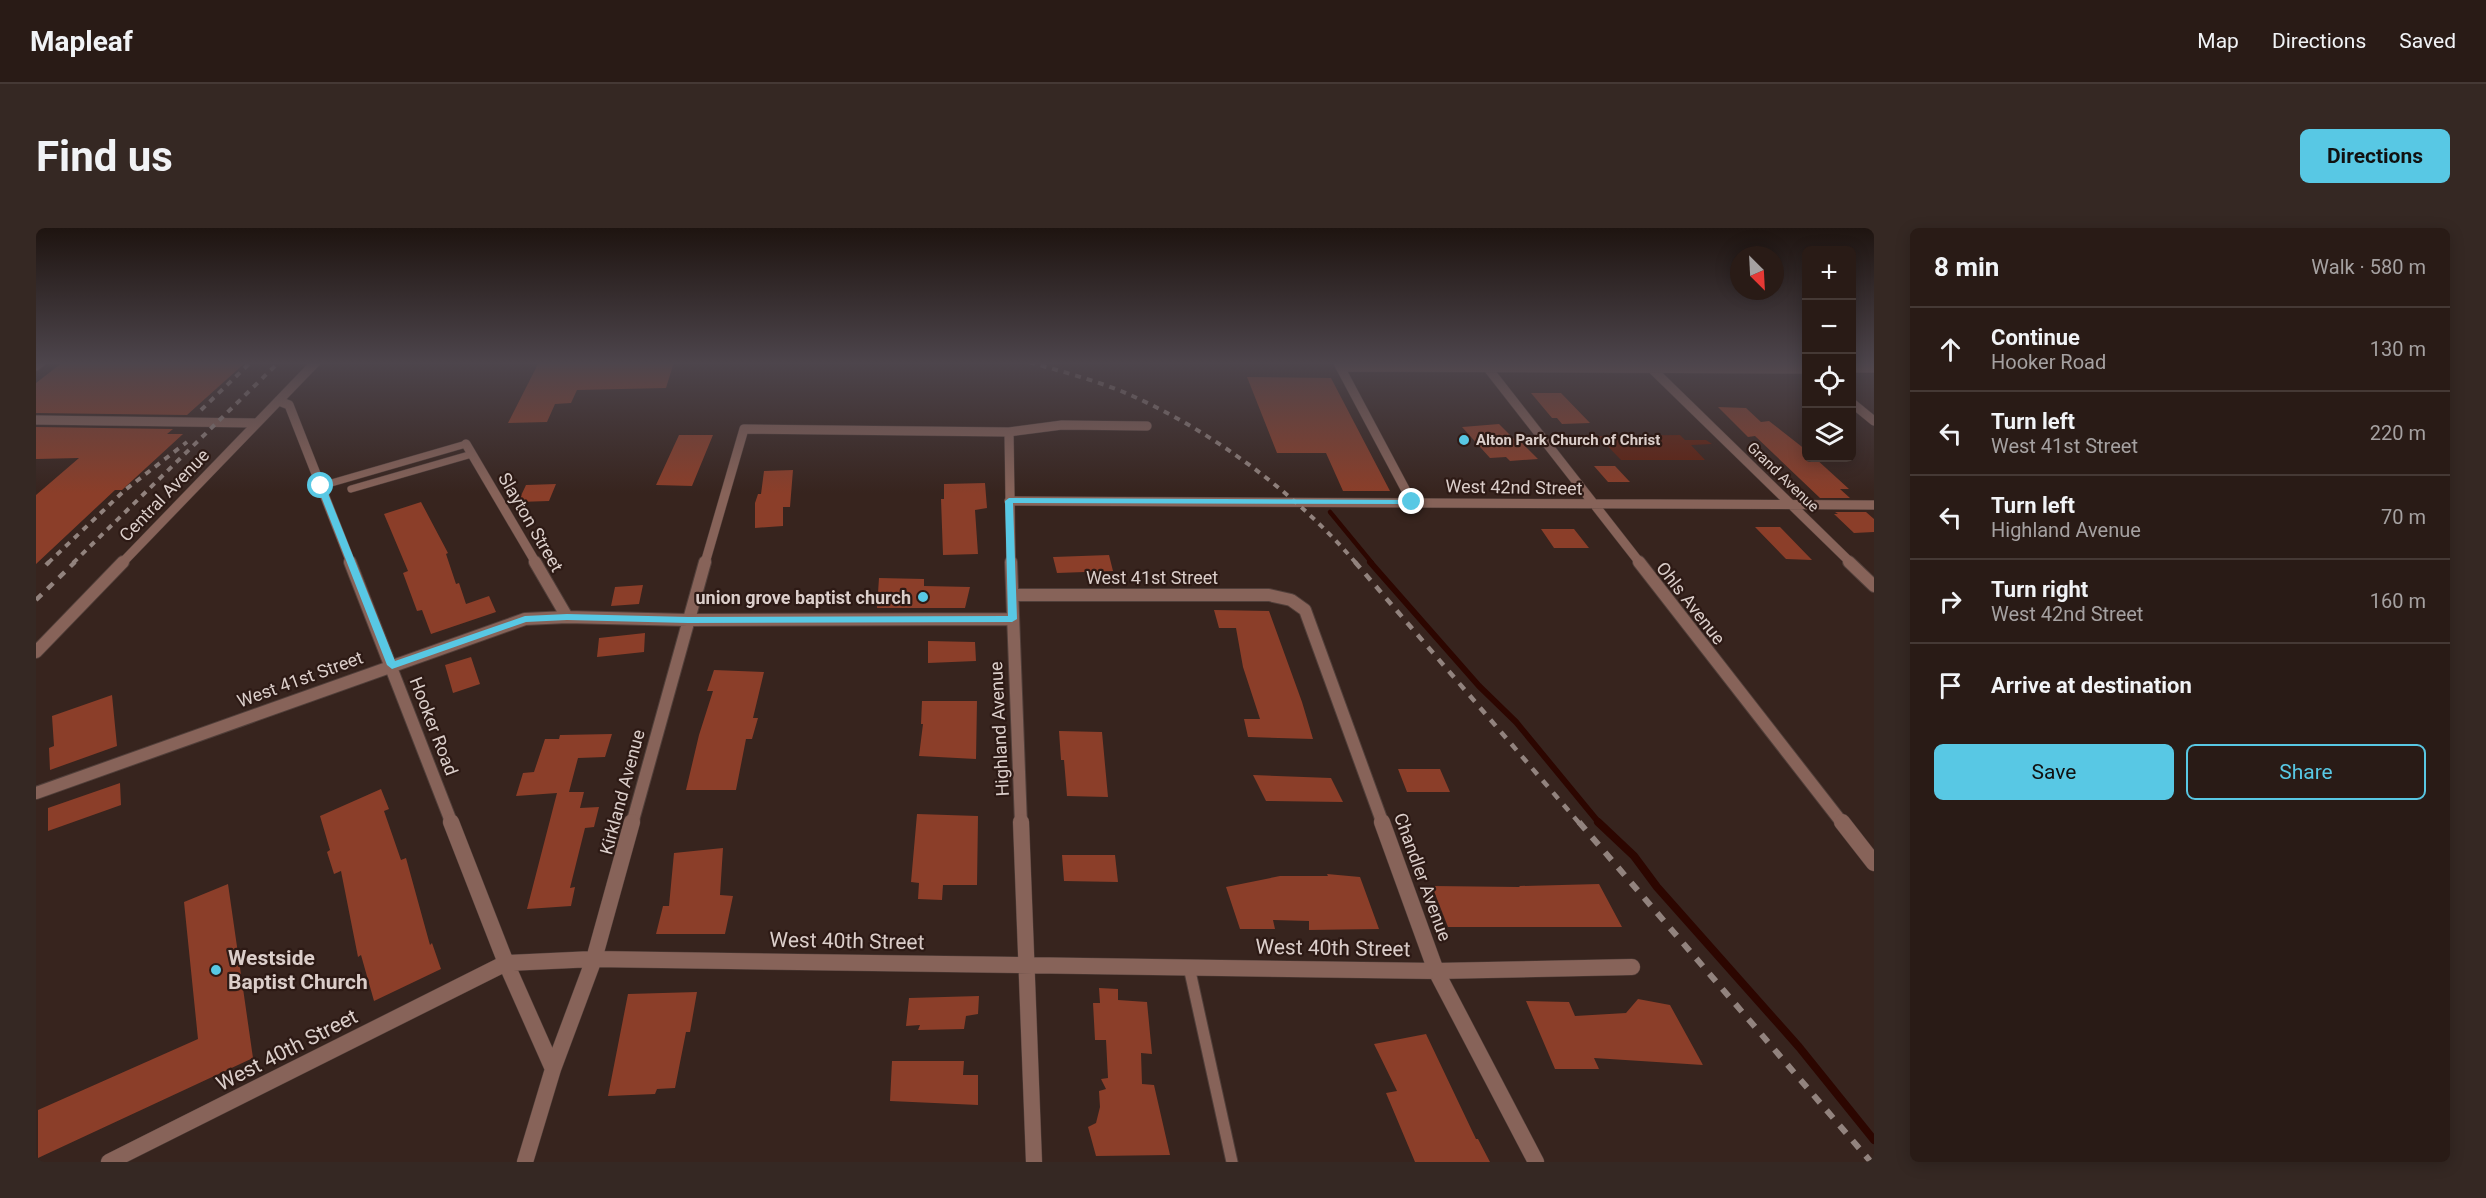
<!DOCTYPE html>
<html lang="en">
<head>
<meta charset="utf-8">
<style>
	body { margin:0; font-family:Roboto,sans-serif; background:#352823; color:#f1f3f6 }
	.controls { position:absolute; right:18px; top:18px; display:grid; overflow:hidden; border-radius:9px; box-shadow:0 3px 15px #0003 }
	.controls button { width:54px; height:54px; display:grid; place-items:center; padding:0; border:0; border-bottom:2px solid #453935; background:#291b16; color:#f1f3f6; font:30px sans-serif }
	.compass { position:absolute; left:1694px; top:18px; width:54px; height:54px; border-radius:50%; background:#291b16; box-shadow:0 3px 15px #0003; rotate:156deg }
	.stop { position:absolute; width:18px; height:18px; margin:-14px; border:4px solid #58c8e4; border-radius:50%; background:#fff }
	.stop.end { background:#58c8e4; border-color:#fff; box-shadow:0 2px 6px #0008 }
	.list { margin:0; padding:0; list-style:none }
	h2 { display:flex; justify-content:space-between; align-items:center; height:78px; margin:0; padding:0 24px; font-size:26px }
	h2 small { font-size:20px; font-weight:400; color:#a5a1a1 }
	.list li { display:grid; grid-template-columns:39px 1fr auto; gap:18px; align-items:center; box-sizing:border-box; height:84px; padding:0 24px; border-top:2px solid #453935 }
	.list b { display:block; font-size:22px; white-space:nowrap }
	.list p { margin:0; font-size:20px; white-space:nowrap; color:#a5a1a1 }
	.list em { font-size:20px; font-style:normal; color:#a5a1a1 }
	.actions { display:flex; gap:12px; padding:18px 24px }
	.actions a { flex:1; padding:14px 0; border:2px solid #58c8e4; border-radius:9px; text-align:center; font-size:21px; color:#58c8e4 }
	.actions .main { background:#58c8e4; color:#111 }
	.icon { flex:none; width:33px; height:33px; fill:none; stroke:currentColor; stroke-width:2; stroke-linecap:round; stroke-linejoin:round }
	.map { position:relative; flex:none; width:1838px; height:934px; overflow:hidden; border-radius:9px }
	header { display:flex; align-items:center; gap:36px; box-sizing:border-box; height:84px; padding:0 30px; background:#291b16; border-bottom:2px solid #453935 }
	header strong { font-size:28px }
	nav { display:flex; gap:33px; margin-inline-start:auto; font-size:21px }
	.intro { display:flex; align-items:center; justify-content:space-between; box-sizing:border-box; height:144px; padding:0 36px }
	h1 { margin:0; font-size:42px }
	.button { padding:15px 27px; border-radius:9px; background:#58c8e4; color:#111; font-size:21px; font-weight:700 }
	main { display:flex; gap:36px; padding:0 36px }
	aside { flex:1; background:#291b16; border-radius:9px; box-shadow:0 3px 15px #0003 }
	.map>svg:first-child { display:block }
	.green { fill:#61200e }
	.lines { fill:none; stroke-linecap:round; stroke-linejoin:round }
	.stream-far2 { stroke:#2c0600; stroke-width:4.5 }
	.stream-far1 { stroke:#2c0600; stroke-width:6 }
	.stream { stroke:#2c0600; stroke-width:8 }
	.building { fill:#8b3e29 }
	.service-far1-casing { stroke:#513f3a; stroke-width:8 }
	.service-casing { stroke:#513f3a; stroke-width:13 }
	.minor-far2-casing { stroke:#513f3a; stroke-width:10 }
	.minor-far1-casing { stroke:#513f3a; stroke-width:14 }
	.minor-casing { stroke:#513f3a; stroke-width:17 }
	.tertiary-far1-casing { stroke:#513f3a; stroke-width:10 }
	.tertiary-casing { stroke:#513f3a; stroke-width:14 }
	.service-far1 { stroke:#876359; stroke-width:7 }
	.service { stroke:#876359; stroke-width:11 }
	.minor-far2 { stroke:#876359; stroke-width:9 }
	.minor-far1 { stroke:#876359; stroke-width:12 }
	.minor { stroke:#876359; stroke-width:16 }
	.tertiary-far1 { stroke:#876359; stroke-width:9 }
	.tertiary { stroke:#876359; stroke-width:12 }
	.rail-far2 { stroke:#92837e; stroke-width:4; stroke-dasharray:6 6; stroke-linecap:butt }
	.rail-far1 { stroke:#92837e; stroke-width:4.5; stroke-dasharray:8 8; stroke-linecap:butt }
	.rail { stroke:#92837e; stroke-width:6; stroke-dasharray:10 10; stroke-linecap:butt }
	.route { fill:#58c8e4 }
	.poi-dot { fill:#58c8e4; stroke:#2d1a15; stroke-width:2 }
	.labels { text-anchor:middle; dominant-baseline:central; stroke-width:4.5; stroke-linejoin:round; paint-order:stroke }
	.far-poi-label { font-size:15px; font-weight:bold; fill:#dbceca; stroke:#2d1a15; text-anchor:start }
	.far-street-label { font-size:15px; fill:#dbceca; stroke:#2d1a15 }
	.street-label { font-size:18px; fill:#dbceca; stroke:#2d1a15 }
	.poi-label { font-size:18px; font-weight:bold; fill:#dbceca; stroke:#2d1a15; text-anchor:end }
	.near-street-label { font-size:21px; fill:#dbceca; stroke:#2d1a15 }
	.near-poi-label { font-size:21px; font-weight:bold; fill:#dbceca; stroke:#2d1a15; text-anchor:start }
</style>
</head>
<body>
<header>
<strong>Mapleaf</strong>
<nav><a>Map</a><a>Directions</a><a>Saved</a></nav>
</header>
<div class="intro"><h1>Find us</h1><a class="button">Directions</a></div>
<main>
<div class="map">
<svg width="1838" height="934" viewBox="0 0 1838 934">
	<rect width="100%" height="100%" fill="#37241e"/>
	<path class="green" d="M1644,207L1649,212H1670L1676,216L1655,217L1669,232H1585L1562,208Z"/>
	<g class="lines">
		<path class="stream-far2" d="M1294,284L1336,335"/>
		<path class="stream-far1" d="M1334,334L1443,458L1480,494L1564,596"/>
		<path class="stream" d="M1562,594L1598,628L1621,659L1763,819L1838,912"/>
	</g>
	<path class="building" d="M27,134H210L151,187L0,185V155Z
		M503,134H638L630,160L541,162L535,175L519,176L511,194L472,195Z
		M1211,149L1295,150L1354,263H1307L1290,225H1241Z
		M1495,165H1525L1554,195L1526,196L1521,190H1516Z
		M1682,179L1710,180L1725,194L1733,193L1770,222V230H1779L1813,261H1804L1814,270H1784L1719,208L1712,209Z
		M1463,196L1482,215H1486L1502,231L1474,233L1470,229L1454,230L1426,199Z
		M0,199L137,201L131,206H147L86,262H79L0,336V267L43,230L0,231Z
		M643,207H677L656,258L620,257Z
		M1558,238H1579L1594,254H1572Z
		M757,242L754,279H747V298L719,300V275L722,266H725L728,243Z
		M949,255L951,280L939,282L942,326L907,327L905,271H908V256Z
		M520,256L513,273L482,274L490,257Z
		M385,274L412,325L410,326L420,356L423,355L430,376L453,368L460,384L395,406L386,382L381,383L367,345L372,343L348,286Z
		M1799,284H1830L1838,291V304L1818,305L1798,286H1802Z
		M1719,299H1744L1776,332L1750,331Z
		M1505,301H1538L1553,320H1518Z
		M1073,327L1077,343L1021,345L1017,329Z
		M843,350L888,351V358L934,359L929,380H841Z
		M607,357L603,376L575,378L579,359Z
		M1178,382L1233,383L1266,474L1277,511L1212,509L1208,491H1224L1207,439L1200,400H1183Z
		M609,405L608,424L561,429L563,410Z
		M892,413L939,414L940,433L892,435Z
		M435,429L444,456L417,465L409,437Z
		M678,442L728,444L717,490H722L716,511H710L700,562H650L663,507L677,463H671Z
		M76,467L81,518L14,542L13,520L18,518L16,488Z
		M886,473H941L940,531L883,528L887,496H885Z
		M1023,503L1066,504L1072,569L1031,568L1028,532H1025Z
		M576,506L569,529L542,530L533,564H548L544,580L563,579L558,599L549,600L534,660L539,659L535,678L491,681L521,565L480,568L487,545L498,544L509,511H523L524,507Z
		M1362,541H1404L1414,564H1371Z
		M1217,547L1295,550L1307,574L1230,573Z
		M84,555L85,577L12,603V580Z
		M345,561L353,581L348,583L365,632L370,630L394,717L396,715L405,741L338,773L325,727L322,729L305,643L298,646L291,624L294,622L284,588Z
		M881,586L942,588L941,657H907L906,672L882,671L883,655L875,654Z
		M687,620L684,667L697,668L689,706H620L627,678H633L638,625Z
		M1026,627H1079L1082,654L1028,653Z
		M1291,646L1324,649L1343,701L1273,702V693L1237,692L1239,701H1204L1190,659L1244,648H1292Z
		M192,656L217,830L2,930V882L162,811L148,674Z
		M1563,656L1586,699H1412L1396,658L1484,659L1483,658Z
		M1063,760L1082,761V772L1111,774L1116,826L1105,825L1106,856L1118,857L1134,927L1060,928L1052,899L1060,895L1064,879L1063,863L1070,861L1065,851L1072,850L1070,812H1059L1057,775H1064Z
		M661,764L654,804H650L639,860L621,861L619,866L572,868L592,766Z
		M943,768L942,786L930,788L928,801L882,802L884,797L870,798L873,770Z
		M1602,771L1634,777L1667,837L1558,830L1563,841H1519L1490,773L1533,774L1539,788L1590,785Z
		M1390,806L1440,911H1442L1454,934H1379L1350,865L1361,863L1338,816Z
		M856,833H928L927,847H942V877L854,873Z"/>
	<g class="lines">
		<defs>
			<path id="service-far1" d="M285,258L430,216
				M315,261L436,226"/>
			<path id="service" d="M1153,739L1196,934"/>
			<path id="minor-far2" d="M1447,134L1604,335
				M1302,135L1376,274
				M0,138L5,134
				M1304,139L1770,141
				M1614,139L1815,335
				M1816,140H1838
				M243,173L253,177L315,335
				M1816,175L1838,193
				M0,192L220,195
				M430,216L500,335
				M973,273L1838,277
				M669,335L708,201L973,204
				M975,335L973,204L1026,197L1111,198"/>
			<path id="minor-far1" d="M314,334L416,596
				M499,334L531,389
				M975,334L985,596
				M1603,334L1807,596
				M1813,334L1838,358
				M977,367H1233L1255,372L1269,382L1347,596
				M0,565L489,391L531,389L652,392L977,391
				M596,596L669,334"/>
			<path id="minor" d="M415,594L470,735L517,841
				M985,594L998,934
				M1346,594L1400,743L1500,934
				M1806,594L1838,635
				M73,934L470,735L558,731L1400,743L1596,739
				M489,934L517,841L558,731L596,594"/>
			<path id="tertiary-far1" d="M86,335L280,134"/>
			<path id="tertiary" d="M0,424L87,334"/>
		</defs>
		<use href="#service-far1" class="service-far1-casing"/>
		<use href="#service" class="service-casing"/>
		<use href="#minor-far2" class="minor-far2-casing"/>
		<use href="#minor-far1" class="minor-far1-casing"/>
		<use href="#minor" class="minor-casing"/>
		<use href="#tertiary-far1" class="tertiary-far1-casing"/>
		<use href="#tertiary" class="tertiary-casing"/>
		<use href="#service-far1" class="service-far1"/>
		<use href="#service" class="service"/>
		<use href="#minor-far2" class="minor-far2"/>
		<use href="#minor-far1" class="minor-far1"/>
		<use href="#minor" class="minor"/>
		<use href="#tertiary-far1" class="tertiary-far1"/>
		<use href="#tertiary" class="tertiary"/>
		<path class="rail-far2" d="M993,134C1024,143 1055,151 1085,163C1171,199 1259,264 1320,335
			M165,182L215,134
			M12,335L89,262L151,214
			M37,335L243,134"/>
		<path class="rail-far1" d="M1319,334L1544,596
			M10,337L13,334
			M0,372L39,334"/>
		<path class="rail" d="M1543,594L1835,934"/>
	</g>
	<linearGradient id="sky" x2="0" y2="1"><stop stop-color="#1e1410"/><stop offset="0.51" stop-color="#4d454c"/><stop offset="1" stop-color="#4d454c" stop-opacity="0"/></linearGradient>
	<rect width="1838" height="265" fill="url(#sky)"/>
	<path class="route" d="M285,255L289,258L359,433L489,388L531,386L652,389L972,388L969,273L973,270L1376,272L1380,274L1376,276L977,275L981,391L976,394L652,395L531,392L490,394L356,441L351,437L281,258Z"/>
	<g class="poi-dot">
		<circle cx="1428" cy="212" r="6"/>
		<circle cx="887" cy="369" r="6"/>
		<circle cx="180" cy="742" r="6"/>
	</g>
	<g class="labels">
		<g class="far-poi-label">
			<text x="1440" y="212">Alton Park Church of Christ</text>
		</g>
		<g class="far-street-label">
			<text transform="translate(1747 249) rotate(44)">Grand Avenue</text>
		</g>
		<g class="street-label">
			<text transform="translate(1478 259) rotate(1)">West 42nd Street</text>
			<text transform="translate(128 267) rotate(-46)">Central Avenue</text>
			<text transform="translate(495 294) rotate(60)">Slayton Street</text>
			<text x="1116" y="349">West 41st Street</text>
			<text transform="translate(1655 375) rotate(52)">Ohls Avenue</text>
			<text transform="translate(264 451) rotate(-20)">West 41st Street</text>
			<text transform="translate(398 498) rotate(69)">Hooker Road</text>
			<text transform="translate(963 501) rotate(-93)">Highland Avenue</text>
			<text transform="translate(586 564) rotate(-75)">Kirkland Avenue</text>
			<text transform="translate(1387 649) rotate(70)">Chandler Avenue</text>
		</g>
		<g class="poi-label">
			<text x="875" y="369">union grove baptist church</text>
		</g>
		<g class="near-street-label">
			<text transform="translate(811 713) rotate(1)">West 40th Street</text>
			<text transform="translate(1297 720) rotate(1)">West 40th Street</text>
			<text transform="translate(251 822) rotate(-27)">West 40th Street</text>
		</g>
		<g class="near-poi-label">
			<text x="192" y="730">Westside<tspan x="192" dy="24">Baptist Church</tspan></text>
		</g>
	</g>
</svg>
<div class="controls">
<button>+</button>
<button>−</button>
<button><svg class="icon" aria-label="locate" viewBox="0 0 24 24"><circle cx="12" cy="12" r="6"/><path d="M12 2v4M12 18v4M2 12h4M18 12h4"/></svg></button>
<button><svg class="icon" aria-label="layers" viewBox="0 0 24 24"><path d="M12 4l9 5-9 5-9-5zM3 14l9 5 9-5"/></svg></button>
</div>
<svg class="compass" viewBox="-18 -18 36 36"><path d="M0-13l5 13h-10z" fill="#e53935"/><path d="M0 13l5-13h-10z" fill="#a5a1a1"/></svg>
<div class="stop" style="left:285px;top:258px"></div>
<div class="stop end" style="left:1376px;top:274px"></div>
</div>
<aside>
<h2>8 min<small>Walk · 580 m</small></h2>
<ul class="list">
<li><svg class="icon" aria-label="ahead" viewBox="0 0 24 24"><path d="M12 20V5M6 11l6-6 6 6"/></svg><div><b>Continue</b><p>Hooker Road</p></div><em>130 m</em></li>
<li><svg class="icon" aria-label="left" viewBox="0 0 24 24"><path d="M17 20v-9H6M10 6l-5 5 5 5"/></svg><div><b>Turn left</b><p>West 41st Street</p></div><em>220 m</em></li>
<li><svg class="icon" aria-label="left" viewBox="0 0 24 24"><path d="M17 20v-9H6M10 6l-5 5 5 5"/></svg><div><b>Turn left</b><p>Highland Avenue</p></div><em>70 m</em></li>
<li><svg class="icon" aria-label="right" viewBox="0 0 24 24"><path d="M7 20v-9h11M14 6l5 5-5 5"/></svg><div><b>Turn right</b><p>West 42nd Street</p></div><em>160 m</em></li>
<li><svg class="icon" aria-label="arrive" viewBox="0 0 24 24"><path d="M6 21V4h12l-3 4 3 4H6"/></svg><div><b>Arrive at destination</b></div></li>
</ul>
<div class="actions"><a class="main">Save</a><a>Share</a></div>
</aside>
</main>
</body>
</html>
